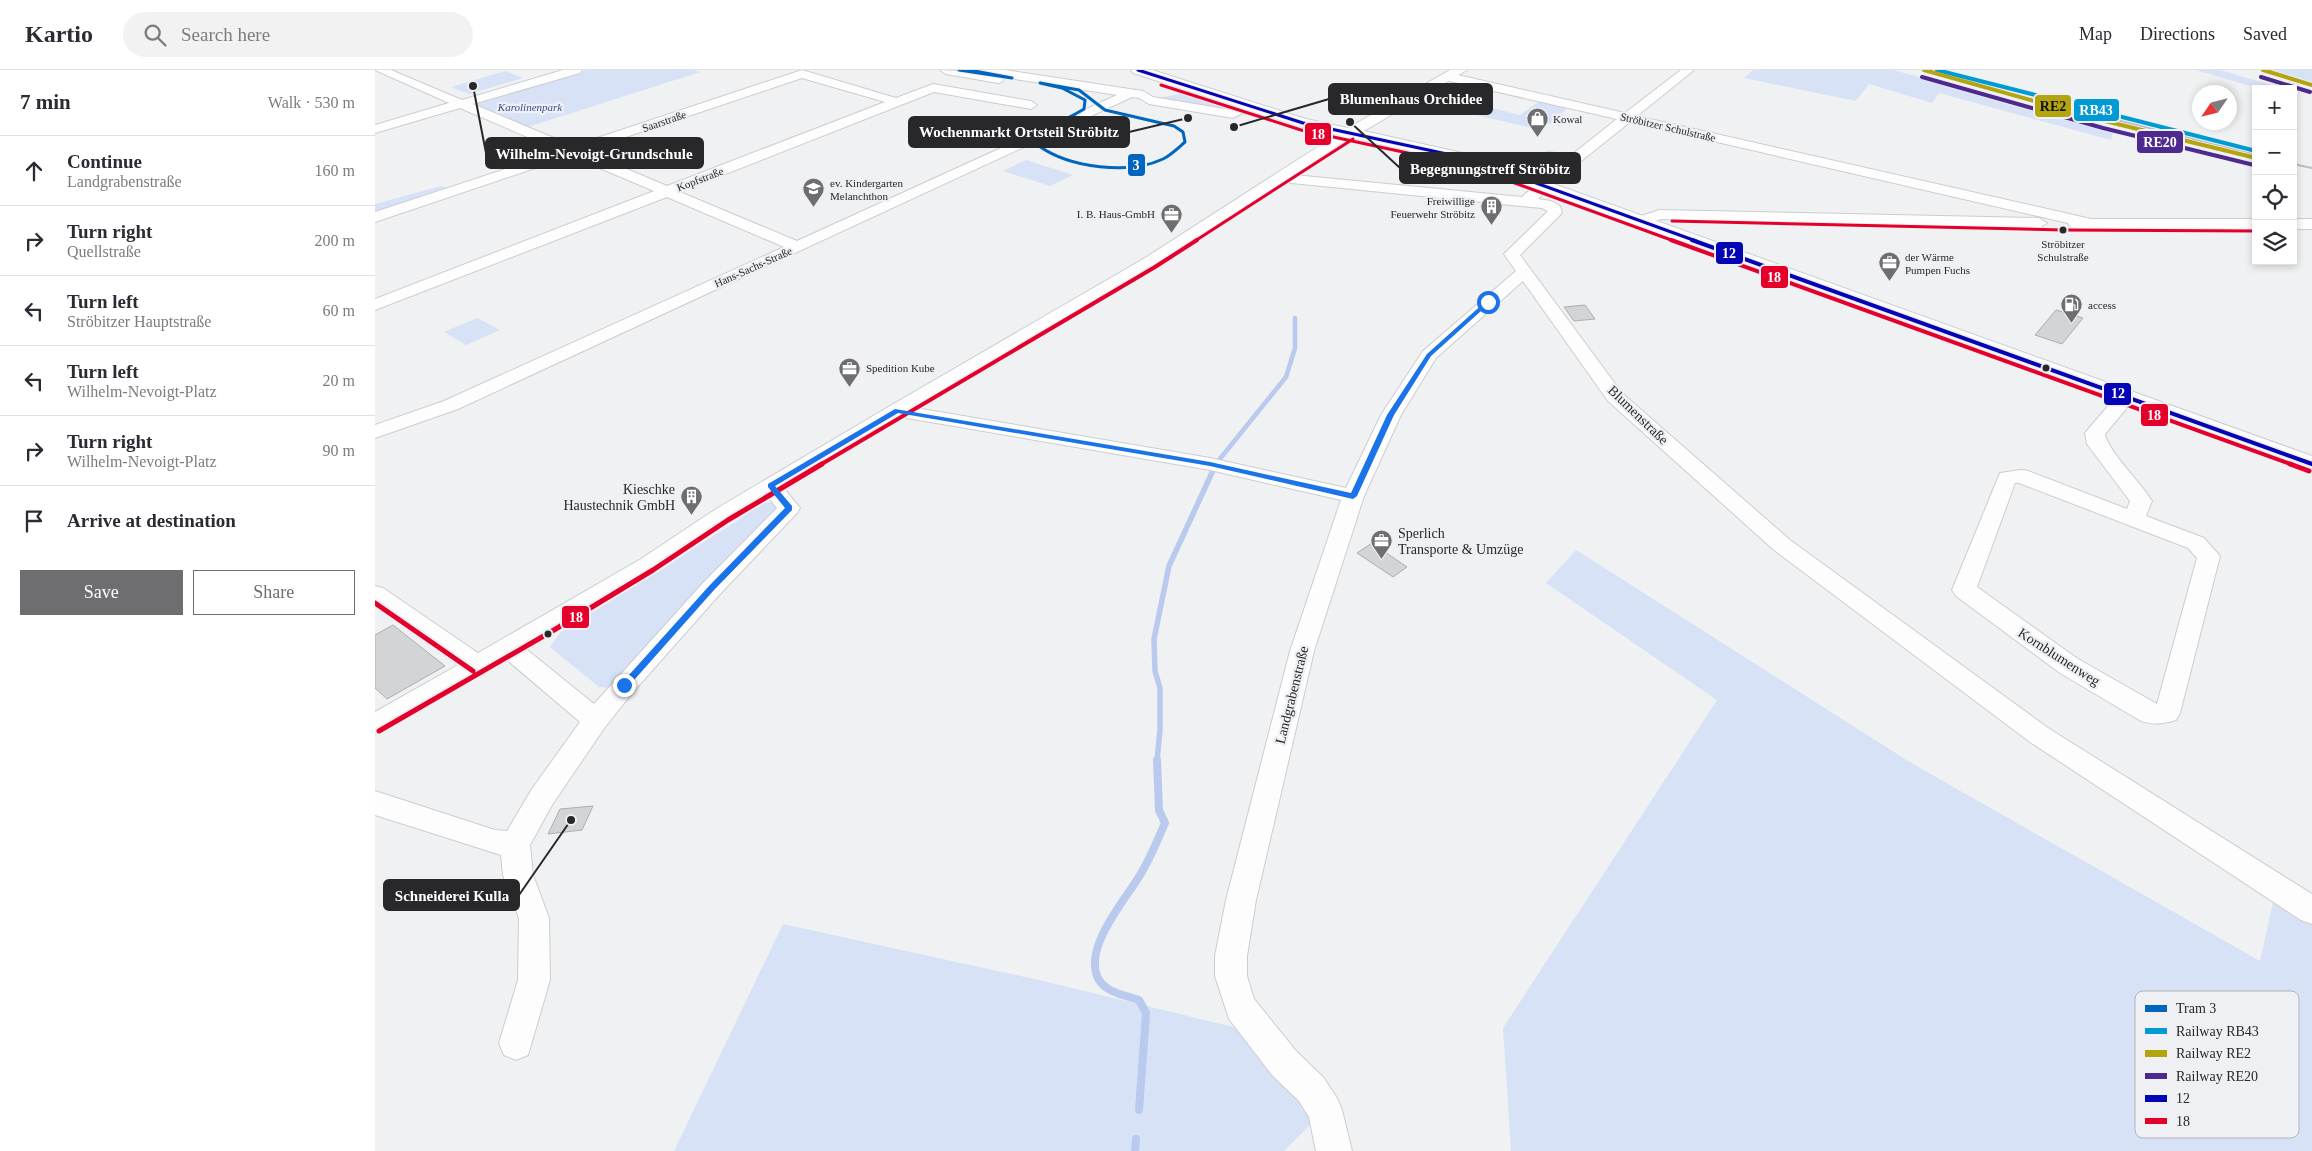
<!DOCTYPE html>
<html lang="en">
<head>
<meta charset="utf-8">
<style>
	body { margin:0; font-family:"Times New Roman",serif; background:#f2f2f3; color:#2b2b33 }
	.controls { position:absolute; right:15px; top:15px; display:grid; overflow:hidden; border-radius:0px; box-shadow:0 2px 8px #0003 }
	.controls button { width:45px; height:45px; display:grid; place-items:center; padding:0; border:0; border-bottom:1px solid #e1e1e2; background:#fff; color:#2b2b33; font:25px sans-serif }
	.compass { position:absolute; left:1817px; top:15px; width:45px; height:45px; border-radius:50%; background:#fff; box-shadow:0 2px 8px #0003; rotate:235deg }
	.stop { position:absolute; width:15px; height:15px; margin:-11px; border:4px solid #1a73e8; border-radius:50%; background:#fff }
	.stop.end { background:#1a73e8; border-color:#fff; box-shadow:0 1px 5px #0008 }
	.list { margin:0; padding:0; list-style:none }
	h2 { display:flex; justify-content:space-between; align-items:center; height:65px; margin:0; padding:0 20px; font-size:21px }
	h2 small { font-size:16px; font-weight:400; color:#7c7c81 }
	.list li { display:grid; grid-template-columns:32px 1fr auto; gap:15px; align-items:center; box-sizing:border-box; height:70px; padding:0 20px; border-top:1px solid #e1e1e2 }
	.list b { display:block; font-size:19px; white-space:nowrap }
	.list p { margin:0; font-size:16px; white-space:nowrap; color:#7c7c81 }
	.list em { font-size:16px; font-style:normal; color:#7c7c81 }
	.actions { display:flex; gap:10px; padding:15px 20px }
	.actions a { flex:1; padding:11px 0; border:1px solid #6e6e70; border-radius:0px; text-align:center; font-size:18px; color:#6e6e70 }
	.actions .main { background:#6e6e70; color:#fff }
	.icon { flex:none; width:28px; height:28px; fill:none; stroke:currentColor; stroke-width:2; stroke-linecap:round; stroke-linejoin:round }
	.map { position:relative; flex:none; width:1937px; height:1081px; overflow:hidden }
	header { display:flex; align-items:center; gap:30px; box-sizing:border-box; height:70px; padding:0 25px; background:#fff; border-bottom:1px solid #e1e1e2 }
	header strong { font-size:24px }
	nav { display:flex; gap:28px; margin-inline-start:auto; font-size:18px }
	.search { width:350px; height:45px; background:#f2f2f3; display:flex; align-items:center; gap:12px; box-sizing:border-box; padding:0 18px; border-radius:28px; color:#7c7c81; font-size:19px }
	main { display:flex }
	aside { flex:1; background:#fff }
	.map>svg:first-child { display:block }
	.green { fill:#d8e2f6 }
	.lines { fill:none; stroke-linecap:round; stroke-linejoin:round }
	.stream-far2 { stroke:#b9caee; stroke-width:4.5 }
	.stream-far1 { stroke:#b9caee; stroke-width:5.5 }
	.stream { stroke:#b9caee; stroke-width:8 }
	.building { fill:#d2d4d5; stroke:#aeaeb0 }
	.street-casing { stroke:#cccdcf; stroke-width:2 }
	.secondary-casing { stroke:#cccdcf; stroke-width:2 }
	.street { fill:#fdfdfd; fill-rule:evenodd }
	.secondary { fill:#fdfdfd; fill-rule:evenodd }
	.rail { stroke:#bdbdbe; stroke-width:2 }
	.bus-1-far1-casing { stroke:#eef0f4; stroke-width:5 }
	.bus-1-casing { stroke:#eef0f4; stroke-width:7 }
	.bus-2-far2-casing { stroke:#eef0f4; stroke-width:5 }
	.bus-2-far1-casing { stroke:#eef0f4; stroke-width:7 }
	.bus-2-casing { stroke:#eef0f4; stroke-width:9 }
	.bus-1-far1 { stroke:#0404b4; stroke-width:3 }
	.bus-1 { stroke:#0404b4; stroke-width:4 }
	.bus-2-far2 { stroke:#e4002b; stroke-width:3 }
	.bus-2-far1 { stroke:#e4002b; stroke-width:4 }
	.bus-2 { stroke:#e4002b; stroke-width:5 }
	.rail-1-casing { stroke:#eef0f4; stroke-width:5.5 }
	.rail-2-casing { stroke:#eef0f4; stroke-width:5.5 }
	.rail-3-casing { stroke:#eef0f4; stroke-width:5.5 }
	.rail-1 { stroke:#009bd5; stroke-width:4 }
	.rail-2 { stroke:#b4a40f; stroke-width:4 }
	.rail-3 { stroke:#4e2a8e; stroke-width:4 }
	.tram-1-casing { stroke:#eef0f4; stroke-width:5 }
	.tram-1 { stroke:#0065bd; stroke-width:3 }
	.route { fill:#1a73e8 }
	.bus-dot { fill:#28282a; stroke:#eef0f4; stroke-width:2 }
	.labels { text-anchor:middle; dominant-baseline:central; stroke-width:4.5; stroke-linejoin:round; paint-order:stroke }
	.far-park-label { font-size:11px; font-style:italic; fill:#364f8d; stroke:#eef0f4 }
	.far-poi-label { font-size:11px; fill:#28282a; stroke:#eef0f4; text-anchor:start }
	.far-street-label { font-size:11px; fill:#28282a; stroke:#eef0f4 }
	.far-bus-label { font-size:11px; fill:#28282a; stroke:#eef0f4 }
	.street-label { font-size:14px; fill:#28282a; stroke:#eef0f4 }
	.poi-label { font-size:14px; fill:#28282a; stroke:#eef0f4; text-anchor:end }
	.key { fill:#eef0f4; stroke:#b3b4b7; stroke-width:1 }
	.key-label { font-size:14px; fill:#28282a }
	.leader { fill:none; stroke:#28282a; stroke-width:2 }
	.callout-dot { fill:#28282a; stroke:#eef0f4; stroke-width:2 }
	.callout { fill:#28282a; stroke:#28282a; stroke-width:2 }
	.callout-label { font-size:15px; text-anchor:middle; font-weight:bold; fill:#fff }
	.line-badge { stroke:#eef0f4; stroke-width:2 }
	.badge-label { font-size:14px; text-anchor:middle; font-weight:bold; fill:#fff }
	.pale-badge-label { font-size:14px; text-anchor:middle; font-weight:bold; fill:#111 }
</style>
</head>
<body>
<header>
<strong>Kartio</strong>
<div class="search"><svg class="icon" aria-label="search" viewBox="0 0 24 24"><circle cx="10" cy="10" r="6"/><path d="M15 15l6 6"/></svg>Search here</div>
<nav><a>Map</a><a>Directions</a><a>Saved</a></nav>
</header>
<main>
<aside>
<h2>7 min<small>Walk · 530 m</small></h2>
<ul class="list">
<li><svg class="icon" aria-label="ahead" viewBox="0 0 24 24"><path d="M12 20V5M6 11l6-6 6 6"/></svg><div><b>Continue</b><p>Landgrabenstraße</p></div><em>160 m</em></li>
<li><svg class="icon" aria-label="right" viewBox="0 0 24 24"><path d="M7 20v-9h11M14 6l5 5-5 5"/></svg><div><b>Turn right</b><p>Quellstraße</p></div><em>200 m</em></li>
<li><svg class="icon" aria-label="left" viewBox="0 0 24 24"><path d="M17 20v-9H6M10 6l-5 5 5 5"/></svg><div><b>Turn left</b><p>Ströbitzer Hauptstraße</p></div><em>60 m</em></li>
<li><svg class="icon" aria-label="left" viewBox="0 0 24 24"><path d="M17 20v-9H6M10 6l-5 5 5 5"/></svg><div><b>Turn left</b><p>Wilhelm-Nevoigt-Platz</p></div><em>20 m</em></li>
<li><svg class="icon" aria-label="right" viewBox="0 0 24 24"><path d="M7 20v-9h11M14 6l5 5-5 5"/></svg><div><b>Turn right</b><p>Wilhelm-Nevoigt-Platz</p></div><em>90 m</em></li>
<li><svg class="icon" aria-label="arrive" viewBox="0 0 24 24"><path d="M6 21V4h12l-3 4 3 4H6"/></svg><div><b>Arrive at destination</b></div></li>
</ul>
<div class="actions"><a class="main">Save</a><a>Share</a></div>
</aside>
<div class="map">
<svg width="1937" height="1081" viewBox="0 0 1937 1081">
	<rect width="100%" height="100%" fill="#eff1f3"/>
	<path class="green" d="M211,0H319L325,2L153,57L99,35L113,29Z
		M1378,0H1518L1739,58L1736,70L1564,23L1557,33L1494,14L1481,31L1369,8Z
		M1821,0H1845L1910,19H1885Z
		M1895,0H1937V13Z
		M130,1L148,8L94,24L76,17Z
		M812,23L817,24L862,40L856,42L782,28Z
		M1165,31L1193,38L1184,45L1196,48L1185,56L1171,53L1162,59L1092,43L1095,41L1083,38L1093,32L1145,45Z
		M1173,80L1195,86L1170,105L1144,96Z
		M651,90L698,105L675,116L628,101Z
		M66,116L72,118L0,142V134Z
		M102,248L125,260L91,275L69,262Z
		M398,432L403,438L238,618L224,617L175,577L185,563L362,451L368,447V443L383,434Z
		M1201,480L1538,694L1885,891L1900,824L1937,846V1081H1136L1128,958L1342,630L1171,513Z
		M408,854L668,911L871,960L944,1046L909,1081H299Z"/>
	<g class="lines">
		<path class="stream-far2" d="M840,395L911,307L920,278V248"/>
		<path class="stream-far1" d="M782,691L785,660V618L780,601L779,569L794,496L841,394"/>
		<path class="stream" d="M764,1040L771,943L764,930C749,925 728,922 722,906C710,875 751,829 765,805C775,789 782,771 790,753L784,740L782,690
			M760,1081L761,1069"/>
	</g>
	<path class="building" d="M1210,235L1220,249L1199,251L1189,237Z
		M1681,240L1708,248L1687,274L1660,265Z
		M997,473L1032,497L1018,507L982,483Z
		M18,555L70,596L12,629L0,618V565Z
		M218,736L207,760L173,764L185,739Z"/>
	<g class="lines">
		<defs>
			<path id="street" d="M0,0H16L87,30L188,0H207L205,3L98,34L198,76L427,0L521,28L558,14L656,31L662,35L656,39L559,22L305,122L422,171L742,25L627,7L629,9L627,12L623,13L571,4L565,0L602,2L601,0H630L768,21L778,27L856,40L875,32L881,36L858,48L774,34L764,28L757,27L83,339L0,368V355L69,331L409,177L292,127L0,240V229L279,121L196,86L0,152V142L185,81L85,38L0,63V55L74,33ZM427,8L510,32L292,116L209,81Z
				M1306,0H1319L1262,46L1716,149H1881V159H1700L1695,157L1693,153L1255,52L1180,112L1163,129L1176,131L1185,136L1187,143L1145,185L1247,323L1415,470L1673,658L1937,824V854L1926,850L1655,672L1399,480L1233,331L1148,211L1061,288L1026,345L989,426L939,581L881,830L872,886V906L879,929L921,981L948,1007L962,1028L967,1040L977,1081H941L934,1047L924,1031L897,1005L854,949L840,906V886L851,830L915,581L966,430L835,400L526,347L408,417L425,438L422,443L345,524L258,622L230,657L177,735L155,775L158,805L174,848L175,910L153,985L141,990L129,985L124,973L143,910L144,848L128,805L126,785L0,745V721L120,760L132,761L157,719L205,652L132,590L9,661L0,664V642L83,595L0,536V516L8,518L103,583L266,489L341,439L515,336L770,188L969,60H979L981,63L919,105L1147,127L1170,106L1242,49L1070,10L1068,7L1070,4L1074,3L1250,43ZM907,112L1167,138L1173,141L1129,184L1141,201L1048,281L1006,345L971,418L835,388L541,338L782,194ZM393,427L402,438L329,512L219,634L151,579L282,499Z
				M1284,140L1664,148L1672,153L1664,158L1286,149L1266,156L1258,151L1261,148Z
				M1918,149H1937V159H1918Z
				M1752,320L1759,322L1762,326L1730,364C1734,383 1765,411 1777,431L1771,446L1829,468L1845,486L1805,643L1801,650C1789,654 1778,655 1766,651L1685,603L1581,526L1577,520L1625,403L1646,400L1653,401L1752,439L1755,431L1712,374L1710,363L1745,322ZM1640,413H1644L1813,478L1822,488L1782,634L1703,589L1602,517Z"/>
			<path id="secondary" d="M756,0H777L931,49L973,58L1075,0H1092L989,61L1101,86L1937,386V401L1090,93L923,56L758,3Z"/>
		</defs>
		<use href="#street" class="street-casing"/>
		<use href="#secondary" class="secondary-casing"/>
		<use href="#street" class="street"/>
		<use href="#secondary" class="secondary"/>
		<path class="rail" d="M1598,14L1881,85
			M1918,94L1937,98"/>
		<defs>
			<path id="bus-1-far1" d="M763,0L928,53L1095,89L1321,171"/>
			<path id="bus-1" d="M1317,170L1937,394"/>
			<path id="bus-2-far2" d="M786,15L926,60L1093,96L1299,171
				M1297,151L1689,160L1881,161
				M820,171L978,69"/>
			<path id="bus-2-far1" d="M1296,170L1918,395
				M445,395L780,197L822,170"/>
			<path id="bus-2" d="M1915,394L1934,401
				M0,533L98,601
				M4,661L179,560L278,500L353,450L447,394"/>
		</defs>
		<use href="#bus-1-far1" class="bus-1-far1-casing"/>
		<use href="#bus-1" class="bus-1-casing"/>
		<use href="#bus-2-far2" class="bus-2-far2-casing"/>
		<use href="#bus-2-far1" class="bus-2-far1-casing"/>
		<use href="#bus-2" class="bus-2-casing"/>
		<use href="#bus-1-far1" class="bus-1-far1"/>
		<use href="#bus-1" class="bus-1"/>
		<use href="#bus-2-far2" class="bus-2-far2"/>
		<use href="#bus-2-far1" class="bus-2-far1"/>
		<use href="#bus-2" class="bus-2"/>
		<defs>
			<path id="rail-1" d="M1562,0L1881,81"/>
			<path id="rail-2" d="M1549,0L1730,51L1881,88
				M1888,0L1937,15"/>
			<path id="rail-3" d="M1547,7L1728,58L1879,95
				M1886,7L1935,22"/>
		</defs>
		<use href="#rail-1" class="rail-1-casing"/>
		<use href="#rail-2" class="rail-2-casing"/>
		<use href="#rail-3" class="rail-3-casing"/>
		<use href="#rail-1" class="rail-1"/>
		<use href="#rail-2" class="rail-2"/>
		<use href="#rail-3" class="rail-3"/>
		<defs>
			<path id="tram-1" d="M584,0L637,8
				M594,0L637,8
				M665,13L704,20L730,40L799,56L808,62L810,72C803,78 796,85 788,89C754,105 695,98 664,76C671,55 692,50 709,39L710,30L687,18Z"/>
		</defs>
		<use href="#tram-1" class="tram-1-casing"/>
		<use href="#tram-1" class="tram-1"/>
	</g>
	<path class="route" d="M1111,231L1116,232L1056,286L1019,345L982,426L978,429L835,396L523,343L400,416L417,436V440L339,520L252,618H246L245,615L334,516L410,438L393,417V414L520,339L835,392L976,423L1012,345L1052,284Z"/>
	<defs>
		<symbol id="shop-pin" viewBox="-11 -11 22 30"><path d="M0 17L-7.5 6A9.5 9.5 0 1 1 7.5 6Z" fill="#6e6e70" stroke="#eef0f4"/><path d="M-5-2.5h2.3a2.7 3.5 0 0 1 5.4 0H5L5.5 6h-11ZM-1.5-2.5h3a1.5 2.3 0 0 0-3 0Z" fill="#fff"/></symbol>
		<symbol id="school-pin" viewBox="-11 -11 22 30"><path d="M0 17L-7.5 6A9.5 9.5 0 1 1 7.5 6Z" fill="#6e6e70" stroke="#eef0f4"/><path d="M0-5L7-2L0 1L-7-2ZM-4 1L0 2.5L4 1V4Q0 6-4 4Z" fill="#fff"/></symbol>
		<symbol id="building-pin" viewBox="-11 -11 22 30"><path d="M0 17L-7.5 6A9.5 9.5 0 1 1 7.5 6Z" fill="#6e6e70" stroke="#eef0f4"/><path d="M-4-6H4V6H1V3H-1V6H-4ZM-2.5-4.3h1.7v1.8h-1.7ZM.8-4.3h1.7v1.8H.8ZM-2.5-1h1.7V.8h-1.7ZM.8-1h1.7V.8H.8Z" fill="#fff"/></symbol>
		<symbol id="office-pin" viewBox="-11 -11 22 30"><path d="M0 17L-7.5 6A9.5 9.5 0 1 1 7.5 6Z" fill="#6e6e70" stroke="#eef0f4"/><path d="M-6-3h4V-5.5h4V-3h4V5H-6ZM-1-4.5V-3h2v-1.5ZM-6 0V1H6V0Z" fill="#fff"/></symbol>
		<symbol id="fuel-pin" viewBox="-11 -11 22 30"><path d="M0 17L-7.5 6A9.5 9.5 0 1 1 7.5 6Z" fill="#6e6e70" stroke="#eef0f4"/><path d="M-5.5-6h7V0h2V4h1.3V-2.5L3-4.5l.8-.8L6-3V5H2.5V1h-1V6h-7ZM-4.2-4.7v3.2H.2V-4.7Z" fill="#fff"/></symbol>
	</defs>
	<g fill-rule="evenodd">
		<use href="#shop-pin" x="1150" y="36" width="25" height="34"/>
		<use href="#school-pin" x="426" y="106" width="25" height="34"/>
		<use href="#building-pin" x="1104" y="124" width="25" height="34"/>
		<use href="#office-pin" x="784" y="132" width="25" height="34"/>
		<use href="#office-pin" x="1502" y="180" width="25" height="34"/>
		<use href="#fuel-pin" x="1684" y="222" width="25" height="34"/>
		<use href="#office-pin" x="462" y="286" width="25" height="34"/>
		<use href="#building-pin" x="304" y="414" width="25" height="34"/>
		<use href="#office-pin" x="994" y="458" width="25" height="34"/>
	</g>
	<g class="bus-dot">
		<circle cx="1688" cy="160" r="4.5"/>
		<circle cx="1671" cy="298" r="4.5"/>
		<circle cx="173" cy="564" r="4.5"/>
	</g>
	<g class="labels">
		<g class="far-park-label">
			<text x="155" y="37">Karolinenpark</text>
		</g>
		<g class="far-poi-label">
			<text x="1178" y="49">Kowal</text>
			<text x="455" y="113">ev. Kindergarten<tspan x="455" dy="13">Melanchthon</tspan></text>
			<text x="1100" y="131" text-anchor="end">Freiwillige<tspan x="1100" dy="13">Feuerwehr Ströbitz</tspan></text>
			<text x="780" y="144" text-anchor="end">I. B. Haus-GmbH</text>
			<text x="1530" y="187">der Wärme<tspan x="1530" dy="13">Pumpen Fuchs</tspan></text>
			<text x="1713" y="235">access</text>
			<text x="491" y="298">Spedition Kube</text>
		</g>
		<g class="far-street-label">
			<text transform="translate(289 51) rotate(-19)">Saarstraße</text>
			<text transform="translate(1293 57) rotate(13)">Ströbitzer Schulstraße</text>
			<text transform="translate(325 109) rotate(-21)">Kopfstraße</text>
			<text transform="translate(378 197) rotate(-24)">Hans-Sachs-Straße</text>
		</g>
		<g class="far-bus-label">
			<text x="1688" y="174">Ströbitzer<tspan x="1688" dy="13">Schulstraße</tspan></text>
		</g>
		<g class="street-label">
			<text transform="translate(1263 345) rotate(44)">Blumenstraße</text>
			<text transform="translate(1684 587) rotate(33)">Kornblumenweg</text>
			<text transform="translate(917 625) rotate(-76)">Landgrabenstraße</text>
		</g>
		<g class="poi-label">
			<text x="300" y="419">Kieschke<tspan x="300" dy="16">Haustechnik GmbH</tspan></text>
			<text x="1023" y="463" text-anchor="start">Sperlich<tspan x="1023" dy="16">Transporte &amp; Umzüge</tspan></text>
		</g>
	</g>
	<rect x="1760" y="921" width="164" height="147" rx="8" class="key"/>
	<rect x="1770" y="935" width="22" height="7" fill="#0065bd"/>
	<rect x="1770" y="958" width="22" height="6" fill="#009bd5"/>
	<rect x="1770" y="980" width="22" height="7" fill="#b4a40f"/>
	<rect x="1770" y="1003" width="22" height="6" fill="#4e2a8e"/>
	<rect x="1770" y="1025" width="22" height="7" fill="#0404b4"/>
	<rect x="1770" y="1048" width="22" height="6" fill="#e4002b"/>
	<g class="key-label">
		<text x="1801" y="943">Tram 3</text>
		<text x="1801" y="966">Railway RB43</text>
		<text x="1801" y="988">Railway RE2</text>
		<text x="1801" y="1011">Railway RE20</text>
		<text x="1801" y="1033">12</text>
		<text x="1801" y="1056">18</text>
	</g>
	<path class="leader" d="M859 57L954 29M813 48L754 62M98 16L111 83M975 52L1025 98M196 750L144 825"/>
	<g class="callout-dot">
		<circle cx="859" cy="57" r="5"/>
		<circle cx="813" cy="48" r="5"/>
		<circle cx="98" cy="16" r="5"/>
		<circle cx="975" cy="52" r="5"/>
		<circle cx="196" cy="750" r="5"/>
	</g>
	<g class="callout">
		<rect x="954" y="14" width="163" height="30" rx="5"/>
		<rect x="534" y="47" width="220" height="30" rx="5"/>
		<rect x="111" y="68" width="217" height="30" rx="5"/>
		<rect x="1025" y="83" width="180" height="30" rx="5"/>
		<rect x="9" y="810" width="135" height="30" rx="5"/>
	</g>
	<g class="callout-label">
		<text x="1036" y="34">Blumenhaus Orchidee</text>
		<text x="644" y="67">Wochenmarkt Ortsteil Ströbitz</text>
		<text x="219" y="89">Wilhelm-Nevoigt-Grundschule</text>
		<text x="1115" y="104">Begegnungstreff Ströbitz</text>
		<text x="77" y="831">Schneiderei Kulla</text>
	</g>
	<g class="line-badge">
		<rect x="1659" y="24" width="38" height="24" rx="5" fill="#b4a40f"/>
		<rect x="1698" y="28" width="47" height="24" rx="5" fill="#009bd5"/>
		<rect x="929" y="52" width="28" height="24" rx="5" fill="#e4002b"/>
		<rect x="1761" y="60" width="48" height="24" rx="5" fill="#4e2a8e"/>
		<rect x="752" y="83" width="19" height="24" rx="5" fill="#0065bd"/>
		<rect x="1340" y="171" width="29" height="24" rx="5" fill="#0404b4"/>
		<rect x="1385" y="195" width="29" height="24" rx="5" fill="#e4002b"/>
		<rect x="1728" y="312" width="29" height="24" rx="5" fill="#0404b4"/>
		<rect x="1765" y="333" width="29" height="24" rx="5" fill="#e4002b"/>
		<rect x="186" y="535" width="29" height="24" rx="5" fill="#e4002b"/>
	</g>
	<g class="badge-label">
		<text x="1721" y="45">RB43</text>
		<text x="943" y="69">18</text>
		<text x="1785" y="77">RE20</text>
		<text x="761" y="100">3</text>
		<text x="1354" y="188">12</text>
		<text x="1399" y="212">18</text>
		<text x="1743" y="328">12</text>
		<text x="1779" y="350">18</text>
		<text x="201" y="552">18</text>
	</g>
	<g class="pale-badge-label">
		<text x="1678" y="41">RE2</text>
	</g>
</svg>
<div class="controls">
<button>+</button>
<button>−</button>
<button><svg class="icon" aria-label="locate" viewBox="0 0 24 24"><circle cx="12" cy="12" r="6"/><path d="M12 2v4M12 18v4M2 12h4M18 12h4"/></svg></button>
<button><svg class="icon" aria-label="layers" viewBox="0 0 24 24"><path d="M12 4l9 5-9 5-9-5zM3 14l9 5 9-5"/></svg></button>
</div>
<svg class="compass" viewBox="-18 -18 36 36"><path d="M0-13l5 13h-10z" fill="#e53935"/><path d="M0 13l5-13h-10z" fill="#7c7c81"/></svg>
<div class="stop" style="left:1113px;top:232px"></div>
<div class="stop end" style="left:249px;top:615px"></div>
</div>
</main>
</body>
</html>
